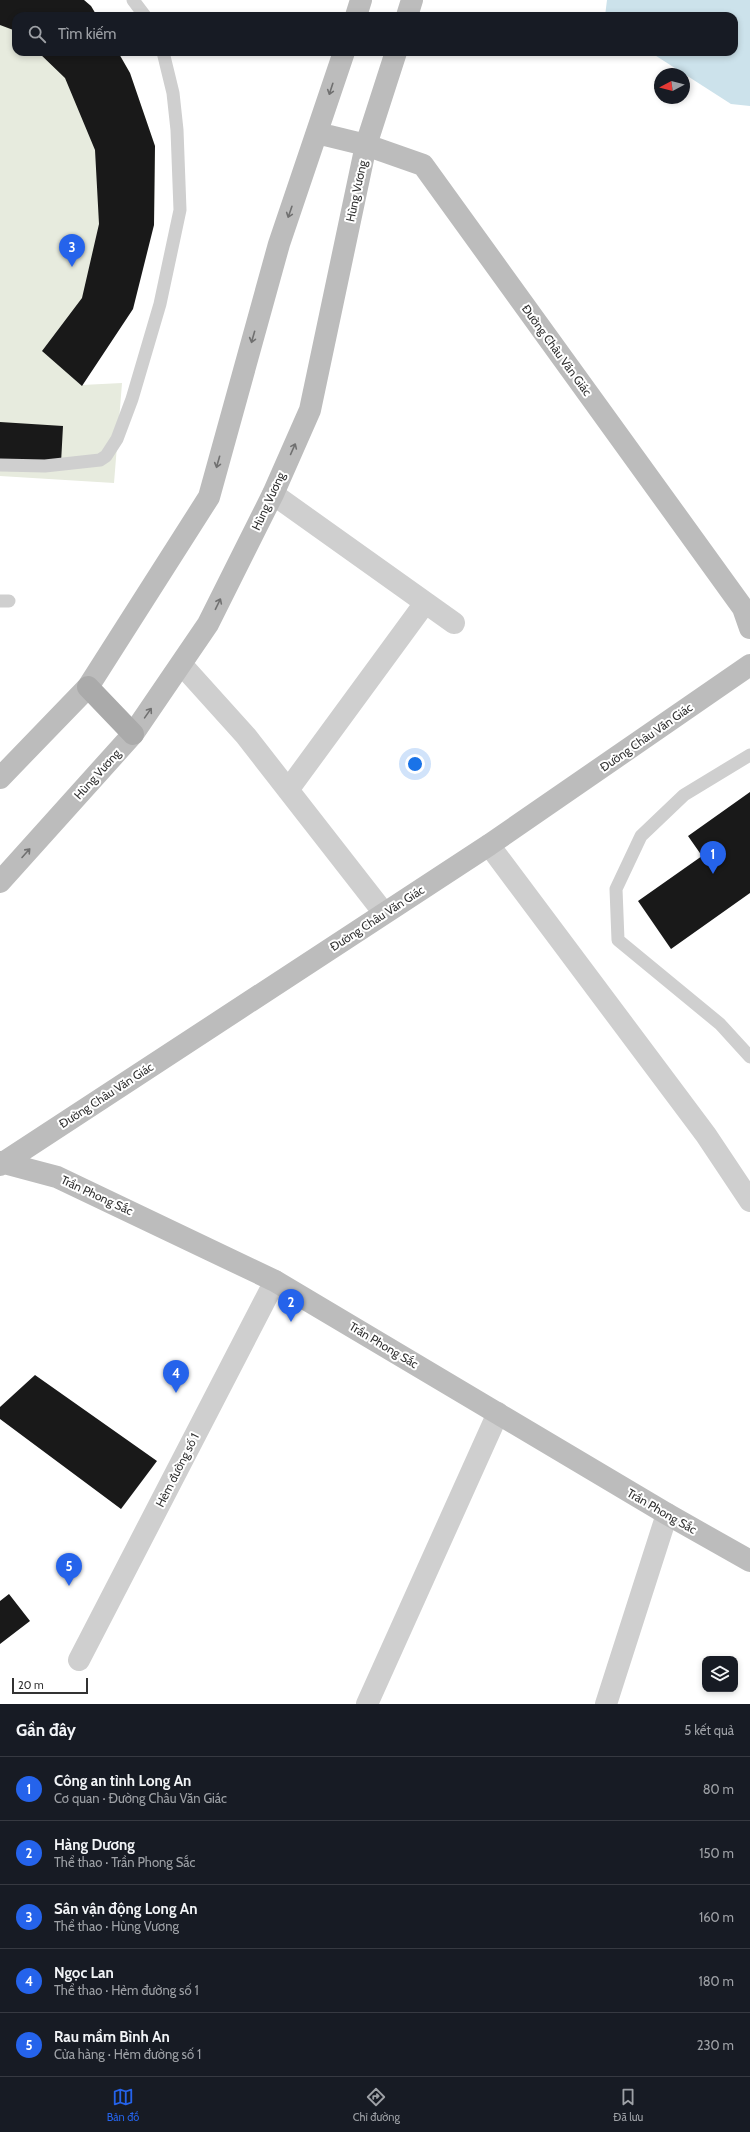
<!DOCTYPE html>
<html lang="vi">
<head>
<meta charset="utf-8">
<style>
	body { margin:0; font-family:Cabin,sans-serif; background:#242831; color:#f1f3f6 }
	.controls { position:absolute; right:12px; bottom:12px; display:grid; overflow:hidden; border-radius:8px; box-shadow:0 2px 6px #0003 }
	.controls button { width:36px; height:36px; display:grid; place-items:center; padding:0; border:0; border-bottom:1px solid #363941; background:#171b24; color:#f1f3f6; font:20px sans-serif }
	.compass { position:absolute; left:654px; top:68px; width:36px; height:36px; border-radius:50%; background:#171b24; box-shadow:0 2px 6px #0003; rotate:263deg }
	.scale { position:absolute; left:12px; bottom:10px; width:76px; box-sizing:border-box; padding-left:4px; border:2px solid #323232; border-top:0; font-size:11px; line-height:14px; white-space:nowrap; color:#323232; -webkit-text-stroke:3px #fff; paint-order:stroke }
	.you { position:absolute; left:415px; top:764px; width:14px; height:14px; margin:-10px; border:3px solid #fff; border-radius:50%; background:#1a73e8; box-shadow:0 0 0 6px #1a73e833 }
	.badge { display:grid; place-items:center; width:26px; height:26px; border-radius:50%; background:#2563eb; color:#fff; font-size:13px; font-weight:700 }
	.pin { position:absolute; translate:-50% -33px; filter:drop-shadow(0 1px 2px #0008) }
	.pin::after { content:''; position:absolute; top:21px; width:14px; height:12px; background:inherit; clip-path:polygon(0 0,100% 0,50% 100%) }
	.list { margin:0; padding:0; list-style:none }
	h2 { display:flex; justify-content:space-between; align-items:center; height:52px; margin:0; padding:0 16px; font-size:17px }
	h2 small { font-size:13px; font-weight:400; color:#9ea1a6 }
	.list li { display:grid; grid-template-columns:26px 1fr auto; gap:12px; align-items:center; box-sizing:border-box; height:64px; padding:0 16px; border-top:1px solid #363941 }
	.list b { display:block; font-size:15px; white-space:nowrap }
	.list p { margin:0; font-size:13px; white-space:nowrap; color:#9ea1a6 }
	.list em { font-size:13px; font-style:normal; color:#9ea1a6 }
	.icon { flex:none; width:22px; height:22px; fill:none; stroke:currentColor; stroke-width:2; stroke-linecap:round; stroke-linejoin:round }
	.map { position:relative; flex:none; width:750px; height:1704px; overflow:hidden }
	.search { position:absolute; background:#171b24; box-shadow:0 2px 6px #0003; left:12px; right:12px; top:12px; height:44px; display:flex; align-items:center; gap:10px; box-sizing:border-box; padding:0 14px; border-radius:12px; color:#9ea1a6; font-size:15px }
	.sheet { height:372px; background:#171b24 }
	nav { display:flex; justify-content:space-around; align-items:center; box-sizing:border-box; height:56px; border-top:1px solid #363941; background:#171b24; font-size:11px; color:#9ea1a6 }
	nav a { display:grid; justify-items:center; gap:2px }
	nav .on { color:#2563eb }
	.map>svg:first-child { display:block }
	.green { fill:#e7ebde }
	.water { fill:#cce2eb }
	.building { fill:#191919 }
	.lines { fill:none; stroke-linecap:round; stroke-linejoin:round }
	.lane { stroke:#cfcfcf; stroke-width:13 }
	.street { stroke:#cfcfcf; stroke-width:22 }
	.secondary { stroke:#bcbcbc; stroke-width:22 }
	.primary { stroke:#aaa; stroke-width:22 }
	.oneway { stroke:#707070 }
	.labels { text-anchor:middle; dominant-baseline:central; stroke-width:4; stroke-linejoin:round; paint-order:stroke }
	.street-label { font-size:12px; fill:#323232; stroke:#fff }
</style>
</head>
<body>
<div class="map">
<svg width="750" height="1704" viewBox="0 0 750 1704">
	<rect width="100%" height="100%" fill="#fff"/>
	<path class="green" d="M0,0H84L91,6L97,16H16V52H118L130,73L155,146L154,225L82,385L122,383L114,483L0,476Z"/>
	<path class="water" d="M607,0H750V106L731,104L650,52H734V16H605Z"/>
	<path class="building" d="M0,0H84L91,6L97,16H16V31L0,25Z
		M38,52H118L130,73L155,146L154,225L133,309L82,386L42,351L82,298L99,224L95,150L65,78Z
		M0,422L63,426L61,463L0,459Z
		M750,792V893L671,949L638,901L702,856L688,836Z
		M35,1375L157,1461L121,1509L0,1419V1407Z
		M9,1594L30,1621L0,1644V1601Z"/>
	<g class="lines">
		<path class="lane" d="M133,0L145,16
			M0,465L45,466L100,460L106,456L117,439L132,399L160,304L180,210L177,130L173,93L163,52
			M0,601H9
			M750,755L684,795L641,836L616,889L618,940L720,1024L750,1057"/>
		<path class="street" d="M273,494L454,623
			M182,665L246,736L384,913
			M288,790L425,603
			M489,845L706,1135L750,1201
			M79,1660L275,1281
			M367,1704L498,1413
			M606,1704L667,1514"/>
		<path class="secondary" d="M356,16L361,0
			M407,16L412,0
			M317,133L366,145L423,165L743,608L750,628
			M0,778L88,687L209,497L279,244L344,52
			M0,882L133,734L208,624L273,494L310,410L366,145L396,52
			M0,1162L57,1177L275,1281L667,1514L750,1561
			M0,1165L489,845L750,665"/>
		<path class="primary" d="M88,687L133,734"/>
	</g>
	<defs><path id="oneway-shaft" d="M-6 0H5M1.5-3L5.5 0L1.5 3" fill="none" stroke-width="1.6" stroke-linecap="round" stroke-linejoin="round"/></defs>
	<g class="oneway">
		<use href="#oneway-shaft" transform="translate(331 89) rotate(108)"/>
		<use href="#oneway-shaft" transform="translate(290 212) rotate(109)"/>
		<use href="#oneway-shaft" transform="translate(253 337) rotate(106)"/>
		<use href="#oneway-shaft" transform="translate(293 449) rotate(-66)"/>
		<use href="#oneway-shaft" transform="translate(218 462) rotate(106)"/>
		<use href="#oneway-shaft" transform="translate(218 604) rotate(-64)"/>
		<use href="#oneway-shaft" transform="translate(148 713) rotate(-55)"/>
		<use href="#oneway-shaft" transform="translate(26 853) rotate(-48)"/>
	</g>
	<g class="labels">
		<g class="street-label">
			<text transform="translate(356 191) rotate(-78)">Hùng Vương</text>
			<text transform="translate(557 350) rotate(54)">Đường Châu Văn Giác</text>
			<text transform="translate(268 501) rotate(-65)">Hùng Vương</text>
			<text transform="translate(646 737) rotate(-35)">Đường Châu Văn Giác</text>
			<text transform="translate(97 774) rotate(-48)">Hùng Vương</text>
			<text transform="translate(377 918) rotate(-33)">Đường Châu Văn Giác</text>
			<text transform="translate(106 1095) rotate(-33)">Đường Châu Văn Giác</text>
			<text transform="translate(97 1195) rotate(25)">Trần Phong Sắc</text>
			<text transform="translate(384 1345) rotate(31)">Trần Phong Sắc</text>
			<text transform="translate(177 1470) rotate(-63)">Hẻm đường số 1</text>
			<text transform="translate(662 1511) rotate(30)">Trần Phong Sắc</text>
		</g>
	</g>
</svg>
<div class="controls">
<button><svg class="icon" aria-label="layers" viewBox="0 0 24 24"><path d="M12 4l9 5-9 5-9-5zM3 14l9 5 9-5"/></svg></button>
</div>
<svg class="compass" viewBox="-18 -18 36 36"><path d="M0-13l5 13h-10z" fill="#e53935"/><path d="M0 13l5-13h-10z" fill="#9ea1a6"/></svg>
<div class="scale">20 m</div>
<div class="you"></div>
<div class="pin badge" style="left:713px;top:874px">1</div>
<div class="pin badge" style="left:291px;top:1322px">2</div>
<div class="pin badge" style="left:72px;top:267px">3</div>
<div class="pin badge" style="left:176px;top:1393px">4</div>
<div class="pin badge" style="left:69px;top:1586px">5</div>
<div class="search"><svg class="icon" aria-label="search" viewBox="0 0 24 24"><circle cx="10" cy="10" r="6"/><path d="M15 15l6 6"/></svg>Tìm kiếm</div>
</div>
<section class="sheet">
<h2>Gần đây<small>5 kết quả</small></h2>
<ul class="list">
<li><span class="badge">1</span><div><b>Công an tỉnh Long An</b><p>Cơ quan · Đường Châu Văn Giác</p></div><em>80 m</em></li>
<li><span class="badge">2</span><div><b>Hàng Dương</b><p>Thể thao · Trần Phong Sắc</p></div><em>150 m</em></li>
<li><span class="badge">3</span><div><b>Sân vận động Long An</b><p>Thể thao · Hùng Vương</p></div><em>160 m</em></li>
<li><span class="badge">4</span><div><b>Ngọc Lan</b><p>Thể thao · Hẻm đường số 1</p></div><em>180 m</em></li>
<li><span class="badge">5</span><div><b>Rau mầm Bình An</b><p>Cửa hàng · Hẻm đường số 1</p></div><em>230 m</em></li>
</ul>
</section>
<nav>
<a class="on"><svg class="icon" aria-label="map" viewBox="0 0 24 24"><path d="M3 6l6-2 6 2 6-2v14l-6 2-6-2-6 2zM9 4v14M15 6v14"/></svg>Bản đồ</a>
<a><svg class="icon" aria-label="directions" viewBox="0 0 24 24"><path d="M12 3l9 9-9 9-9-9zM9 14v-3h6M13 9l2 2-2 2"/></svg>Chỉ đường</a>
<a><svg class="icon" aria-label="saved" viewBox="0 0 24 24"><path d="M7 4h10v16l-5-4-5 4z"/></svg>Đã lưu</a>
</nav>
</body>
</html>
